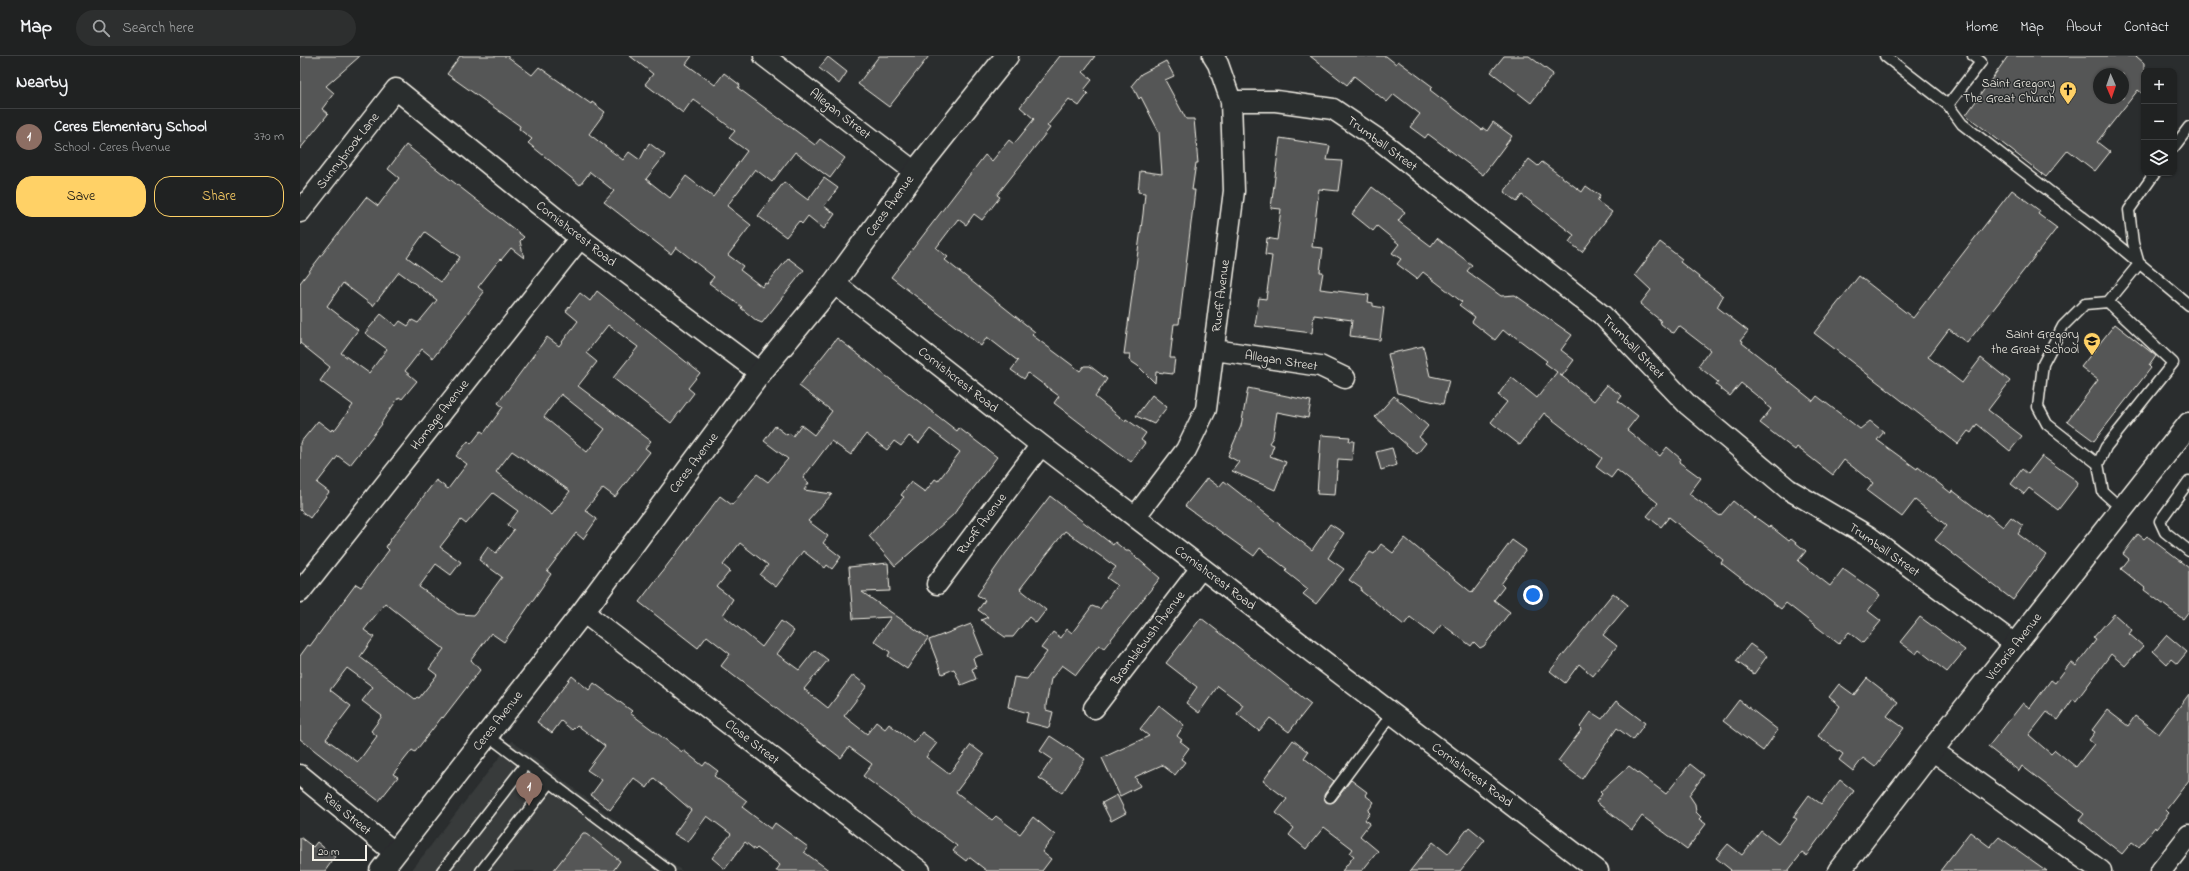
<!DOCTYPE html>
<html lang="en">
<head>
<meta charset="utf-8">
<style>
	body { margin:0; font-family:"Indie Flower",sans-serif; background:#2d2f2f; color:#f1f3f6 }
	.controls { position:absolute; right:12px; top:12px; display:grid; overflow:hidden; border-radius:8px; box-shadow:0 1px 3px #0004 }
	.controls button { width:36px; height:36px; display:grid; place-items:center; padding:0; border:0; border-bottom:1px solid #3d3f40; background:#202222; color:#f1f3f6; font:20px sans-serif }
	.compass { position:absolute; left:1793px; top:12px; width:36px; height:36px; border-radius:50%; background:#202222; box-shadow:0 1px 3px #0004; rotate:178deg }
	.scale { position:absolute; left:12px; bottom:10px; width:55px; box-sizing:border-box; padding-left:4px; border:2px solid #f4f1e8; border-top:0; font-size:11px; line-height:14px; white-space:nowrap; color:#f4f1e8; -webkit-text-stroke:3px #2a2d2e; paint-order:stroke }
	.you { position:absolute; left:1233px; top:539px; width:14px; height:14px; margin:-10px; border:3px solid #fff; border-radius:50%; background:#1a73e8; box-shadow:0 0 0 6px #1a73e833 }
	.badge { display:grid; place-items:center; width:26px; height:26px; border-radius:50%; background:#ffd166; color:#fff; font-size:13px; font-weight:700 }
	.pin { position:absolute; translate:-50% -33px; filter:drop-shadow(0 1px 2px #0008) }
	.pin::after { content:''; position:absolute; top:21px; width:14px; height:12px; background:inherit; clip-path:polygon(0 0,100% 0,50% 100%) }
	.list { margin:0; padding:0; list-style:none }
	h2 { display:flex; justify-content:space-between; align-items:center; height:52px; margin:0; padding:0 16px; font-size:17px }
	h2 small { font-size:13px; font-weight:400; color:#a2a4a5 }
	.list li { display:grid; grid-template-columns:26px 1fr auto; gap:12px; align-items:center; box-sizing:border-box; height:56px; padding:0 16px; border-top:1px solid #3d3f40 }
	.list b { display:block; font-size:15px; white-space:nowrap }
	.list p { margin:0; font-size:13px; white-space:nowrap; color:#a2a4a5 }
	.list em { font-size:13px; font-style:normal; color:#a2a4a5 }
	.actions { display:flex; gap:8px; padding:12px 16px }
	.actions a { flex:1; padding:9px 0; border:1px solid #ffd166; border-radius:16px; text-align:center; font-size:14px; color:#ffd166 }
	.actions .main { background:#ffd166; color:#111 }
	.icon { flex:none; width:22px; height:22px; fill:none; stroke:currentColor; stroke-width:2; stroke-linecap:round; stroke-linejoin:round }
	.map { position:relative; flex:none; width:1889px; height:815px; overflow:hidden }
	header { display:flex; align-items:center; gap:24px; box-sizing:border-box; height:56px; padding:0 20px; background:#202222; border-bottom:1px solid #3d3f40 }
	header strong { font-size:19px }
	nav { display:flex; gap:22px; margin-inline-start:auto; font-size:14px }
	.search { width:280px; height:36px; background:#2d2f2f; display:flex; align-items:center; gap:10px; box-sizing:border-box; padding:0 14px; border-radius:22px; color:#a2a4a5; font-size:15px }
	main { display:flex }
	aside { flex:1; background:#202222 }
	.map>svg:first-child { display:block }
	.built { fill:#373a3a }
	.building { fill:#555756; stroke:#f4f1e8; fill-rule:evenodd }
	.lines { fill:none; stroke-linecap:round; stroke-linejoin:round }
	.service-casing { stroke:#f4f1e8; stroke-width:13 }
	.minor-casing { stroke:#f4f1e8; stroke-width:23 }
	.tertiary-casing { stroke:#f4f1e8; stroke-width:25 }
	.service { stroke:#2a2d2e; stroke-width:10 }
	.minor { stroke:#2a2d2e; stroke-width:20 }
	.tertiary { stroke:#2a2d2e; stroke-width:22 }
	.labels { text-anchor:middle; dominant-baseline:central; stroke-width:3; stroke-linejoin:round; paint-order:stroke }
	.poi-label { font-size:13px; fill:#f4f1e8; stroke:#2a2d2e; text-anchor:end }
	.street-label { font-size:13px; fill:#f4f1e8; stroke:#2a2d2e }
</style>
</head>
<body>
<header>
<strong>Map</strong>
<div class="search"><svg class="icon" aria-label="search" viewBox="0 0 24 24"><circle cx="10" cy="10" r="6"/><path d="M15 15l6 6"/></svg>Search here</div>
<nav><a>Home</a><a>Map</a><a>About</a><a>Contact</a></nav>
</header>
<main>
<aside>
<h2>Nearby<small></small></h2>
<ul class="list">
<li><span class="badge" style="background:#8d6e63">1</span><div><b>Ceres Elementary School</b><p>School · Ceres Avenue</p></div><em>370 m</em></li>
</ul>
<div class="actions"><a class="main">Save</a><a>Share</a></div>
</aside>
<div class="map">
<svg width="1889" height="815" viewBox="0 0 1889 815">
	<rect width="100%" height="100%" fill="#2a2d2e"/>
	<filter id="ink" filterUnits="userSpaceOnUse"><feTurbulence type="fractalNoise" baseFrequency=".025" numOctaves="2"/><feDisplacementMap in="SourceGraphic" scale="8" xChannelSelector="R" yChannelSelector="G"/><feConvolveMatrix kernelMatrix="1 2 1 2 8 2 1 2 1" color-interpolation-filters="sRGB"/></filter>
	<g filter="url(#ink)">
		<path class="built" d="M212,685L382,815H111Z"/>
		<path class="building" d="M0,0H60L26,30L34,37L22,53L28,58L0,93Z
			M160,0H207L232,19L239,11L291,48L292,46L305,56L289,78L323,104L329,96L340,104L349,87L365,99L346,123L370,142L386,120L413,141L447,95L429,82L435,75L393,43L383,57L345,28L353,18L330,0H392L386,8L415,29L424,17L440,29L438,32L515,89L520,83L545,102L530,122L495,96L472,126L455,113L427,150L451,169L428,199L443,210L440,214L462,231L465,227L467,228L488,202L504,214L462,267L457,265L441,252L442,251L409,227L414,221L376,191L371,198L304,146L314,135L290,116L280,129L228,87L232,83L219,73L220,70L147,18Z
			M579,0H629L589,51L558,28Z
			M760,0H795L783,16L792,24L784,34L788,38L779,50L769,43L747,70L750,72L697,139L700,141L682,164L674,158L666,169L658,163L636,192L648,201L645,204L735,276L732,279L780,315L784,310H790L807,323L795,341L825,365L826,363L846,377L841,384L845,387L831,406L754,347L759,340L728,317L724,323L711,314L718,305L687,281L681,290L591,221L685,99L692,105L709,84L714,88L734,63L720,51Z
			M1010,0H1086L1096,8L1098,5L1133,31L1130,34L1182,74L1183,72L1187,75L1193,66L1212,80L1183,119L1128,78L1125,82L1110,71L1120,58L1094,38L1087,46L1054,20L1047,29Z
			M1204,0H1229L1253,18L1231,47L1191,16Z
			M1708,0H1836L1844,7V39L1838,34L1797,86L1810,96L1795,115L1768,94L1746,121L1666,59ZM1799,18H1823V42H1799Z
			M528,1L547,16L539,28L519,12Z
			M866,5L874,20L865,24L886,63H894L898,107H896L892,134H895L879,268H874L870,302H875L873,318L856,316L855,327L838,310L829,304L830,298H824L843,158L845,137L838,136L840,115L862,118L859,76L841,41L839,43L832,29L841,18Z
			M980,82L1030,90L1027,104L1042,105L1038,135L1019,133L1012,191L1023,192L1020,216H1023L1020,233L1069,239L1068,246L1073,247V250L1084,252L1080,284L1050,280L1052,264L1014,259L1012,277L955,270L959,242L966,243L972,200L965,199L967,182L977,184L981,153L971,152Z
			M106,89L224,181L220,185L224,202L211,192L201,204L200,203L178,231L184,236L133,302L122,293L105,315L117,325L102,343L99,341L81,367L82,368L50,409L38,400L17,427L29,436L10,462L0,454V387L18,365L31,375L32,373L34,375L53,349L20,325L30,311L0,287V227L66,141L78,150L99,122L88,113ZM125,176L160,201L141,226L107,201ZM99,216L137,244L118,267L112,264L108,270L100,265L96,270L81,258L65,277L87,293L69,317L41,297L58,274L27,250L43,227L73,250Z
			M1229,103L1238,110L1242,106L1282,136L1286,130L1300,140L1297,145L1312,156L1282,196L1269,186L1274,179L1222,139L1217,146L1204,136Z
			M524,122L538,132L524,150L535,158L524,173L508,160L502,168L499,165L486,181L458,160L484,126L508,144Z
			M1072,131L1105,156L1098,165L1131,190L1137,182L1172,209L1167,215L1201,240L1215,239L1272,279L1261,294L1274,304L1262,320L1259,318L1294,345L1307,329L1322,340L1318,345L1338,360L1327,374L1360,400L1367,391L1381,403L1379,406L1401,422L1389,438L1420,460L1433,445L1454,462L1455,461L1469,471L1470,470L1489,485L1491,483L1506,495L1498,505L1530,530L1543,513L1580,539L1568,555L1581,565L1563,587L1549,576L1539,588L1486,547L1481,553L1421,507L1423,504L1369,461L1361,471L1347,460L1358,447L1317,414L1311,422L1296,411L1302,402L1244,357L1220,389L1193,368L1191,366L1207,346L1198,339L1211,321L1237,342L1257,316L1245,307L1247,305L1210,277L1209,279L1203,274L1195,284L1172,266L1175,261L1159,249L1162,246L1123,216L1117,223L1097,208L1101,203L1092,197L1099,188L1077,170L1073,175L1052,158Z
			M1712,134L1740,155L1738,158L1757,172L1667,287L1649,273L1628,301L1662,327L1681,302L1710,325L1688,354L1722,380L1710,395L1677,368L1671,377L1668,375L1658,388L1514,277L1559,220L1613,262Z
			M1360,186L1382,203L1380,206L1423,240L1417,251L1448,275L1441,284L1443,285L1442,287L1475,313L1474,314L1513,345L1517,340L1560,373L1570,365L1584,376L1577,384L1617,413L1618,411L1651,437L1652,434L1686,460L1687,458L1703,471L1711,461L1723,470L1718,478L1746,499L1713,544L1635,484L1647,470L1615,444L1602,461L1567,435L1573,427L1544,404L1533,419L1497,391L1495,394L1460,367L1471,353L1466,349L1467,348L1441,327L1430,340L1416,329L1418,326L1398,310L1410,294L1379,270L1374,277L1371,276L1361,268L1360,264L1340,248L1351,234L1335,219Z
			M297,235L400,317L388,332L394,337L371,367L313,322L338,291L308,269L286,297L297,306L278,330L351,385L345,392L350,396L315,441L303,432L285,454L297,463L283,483L276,477L247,515L251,518L204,586L191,577L171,604L180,614L143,662L142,661L115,696L112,694L93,718L98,721L79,745L0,683V600L8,589L10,590L56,528L61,531L89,494L86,491L90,484L136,424L148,433L167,408L156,400L168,385L171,388L181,375L184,377L203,351L198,347L247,281L259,290L278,265L266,255L280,237L290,245ZM261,338L305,373L287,396L244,361ZM212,395L270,435L252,459L196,416ZM193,437L218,455L207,469L214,474L196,497L188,491L179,504L202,521L174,559L158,558L119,531L136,508L151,519L161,506L140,491L161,464L166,468ZM85,547L144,593L129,613L137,619L119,642L117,641L115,643L60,601L74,581L64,574ZM47,612L73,631L62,645L82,660L71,675L77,680L58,706L26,683L51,650L30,634Z
			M1815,268L1856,300L1849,310L1851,312L1794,385L1767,365L1798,324L1781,311Z
			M537,282L657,375L659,372L697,401L653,459L595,510L569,480L604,441L601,439L611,426L625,436L635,423L638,425L660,396L630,373L619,387L609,380L601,390L594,385L587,394L566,378L551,399L531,385L503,422L509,427L504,434L532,438L508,465L528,480L523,487L541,501L532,513L527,509L525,512L503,495L476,531L460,519L468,509L440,487L423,509L430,515L417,531L433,543L423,559L462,591L481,565L494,575L477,598L499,614L515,594L528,604L504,633L528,652L553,619L567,630L544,660L567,678L576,666L585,673L589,668L614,687L622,676L637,687L626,701L649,718L671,689L684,699L656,736L692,764L696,760L720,778L733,761L755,779L742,796L751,803L742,815H687L669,801L666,805L653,795L657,790L563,720L572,708L549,691L541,702L421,610L430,598L407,580L398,592L339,546L420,440L432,449L457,418L468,426L488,403L464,385L475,370L487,379L489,377L493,380L501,369L514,379L532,355L499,330Z
			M1123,290L1130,320L1149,324L1143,348L1097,337L1088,298Z
			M948,332L1011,345L1008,362L977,356L973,381L969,387L974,389L970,400L986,406L975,434L932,415L939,406L928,400L941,370Z
			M852,339L867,351L854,368L836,360Z
			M1094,340L1128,370L1119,381L1126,387L1117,398L1075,361Z
			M1021,379L1050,381L1049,385H1054L1052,404L1038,403L1035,439L1017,438Z
			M1092,392L1097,409L1081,414L1076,396Z
			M1742,400L1777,425L1778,428L1758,454L1729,432L1724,438L1711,428L1722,413L1728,418Z
			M907,422L919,431L924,425L1012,494L1030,468L1044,477L1028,502L1044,513L1016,548L1003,538L1008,533L985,515L987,513L960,492L954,500L885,450Z
			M750,440L813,489L815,486L826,495H829L860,522L804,592L799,589L776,619L762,609L751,623L746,649V654L753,656L749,672L726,666L728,657L708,651L714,621L727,623L747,596L741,592L753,576L761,582L767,573L772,577L792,550L800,553L817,529L807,522L816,511L765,475L720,533L746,554L736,567L729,561L713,581H705L681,564L688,561L678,554L685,544L677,539L706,497Z
			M1838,478L1844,483L1847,480L1889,512V555L1883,563L1844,534L1845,532L1821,513L1829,503L1823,498Z
			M1105,482L1172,537L1212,484L1226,494L1201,528L1204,531L1194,544L1210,556L1184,590L1180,592L1174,586L1171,590L1142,568L1133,579L1110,561L1104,569L1061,535L1062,533L1049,524L1070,496L1074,498L1081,488L1093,497Z
			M588,507L590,535L562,536L628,582L607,613L588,600L590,596L574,585L591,561L553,563L549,511Z
			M1313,537L1328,549L1303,579L1317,590L1293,620L1279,608L1265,627L1250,615Z
			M1814,558L1832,574L1829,578L1843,590L1825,610L1811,598L1776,645L1773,643L1758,664L1747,656L1729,679L1751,698L1755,694L1776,711L1794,688L1789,684L1795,676L1792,674L1807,654L1828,670L1835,660L1859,678L1889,638V724L1866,754L1869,757L1856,773L1855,771L1839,791L1832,786L1822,798L1779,764L1784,758L1722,710L1719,715L1688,691L1723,647L1730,652L1751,624L1755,627L1771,606L1776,610L1796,584L1793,582Z
			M1620,561L1665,594L1647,616L1619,594L1616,598L1600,586Z
			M901,562L1011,648L989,676L970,662L959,675L937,658L943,649L918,630L899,657L886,647L897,631L866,607Z
			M671,568L683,598L673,602L676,611L672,613L676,623L661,629L654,613L642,618L629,584Z
			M1867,579L1887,596L1877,608L1871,603L1867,608L1853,595Z
			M1450,588L1467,600L1454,618L1436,605Z
			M272,620L289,634L294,627L332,655L330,657L382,696L383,694L403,710L406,706L418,715L414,720L447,745L442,751L471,773L475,767L508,791L504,796L530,815H476L480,809L457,792L455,794L445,786L425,813L412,802L431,778L407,760L388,786L374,778L391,754L354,722L347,732L334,722L310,754L291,739L302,724L287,714L305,690L277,669L272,674L261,665L252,677L237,666Z
			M1567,622L1598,646L1587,660L1604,672L1575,711L1563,702L1553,715L1539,704L1543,698L1518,680L1540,650L1529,641L1539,628L1554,639Z
			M1439,644L1478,674L1463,695L1423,665Z
			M1316,645L1345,667L1333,684L1317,672L1282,723L1258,705L1282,673L1280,671L1291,656L1302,663Z
			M859,649L884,669L877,680L882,684L880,685L889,692L881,703L885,706L875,719L862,709L837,720L835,721L840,730L820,740L802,702L849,680L840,673Z
			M750,680L785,703L762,737L739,722L752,703L740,695Z
			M993,684L1008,696L1004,702L1034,725L1024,740L1026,746L1035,745L1051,724L1067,736L1065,739L1074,746L1068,755L1070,757L1065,764L1070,767L1060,780L1078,795L1062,815H1042L1054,800L1050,797L1053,793L1024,771L1006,793L989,779L994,772L976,757L987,743L963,725Z
			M1390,708L1404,719L1389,739L1395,748L1396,756L1401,761L1399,763L1406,768L1387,793L1342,760L1332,774L1296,746L1302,738L1300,736L1329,710L1366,738Z
			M1540,724L1554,735L1506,800L1502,797L1488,815H1430L1431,814L1416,802L1428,788L1442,799L1461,775L1478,788L1497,763L1493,761L1509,739L1521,748Z
			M817,739L826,757L811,765L802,747Z
			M1169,771L1185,784L1160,815H1110L1133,786L1148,798Z
			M1670,776L1690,791L1699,781L1747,815H1640Z
			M283,777H286L320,805L313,815H253Z
			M0,781L13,791L17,786L35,801L25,815H0Z"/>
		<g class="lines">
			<defs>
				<path id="service" d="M1585,0L1648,49L1662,68L1802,176L1889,249
					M1648,49L1681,6L1673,0
					M1874,91L1889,71
					M1798,408L1747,368L1738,351L1743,308L1763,270L1785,248L1808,246
					M1889,425L1860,465L1865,476L1889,495
					M1822,453L1803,436L1798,408L1806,391L1873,307L1808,246L1839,208L1833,187L1829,154L1855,117
					M187,679L369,815
					M1030,741L1092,658
					M142,815L226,708
					M181,815L250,727"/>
				<path id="minor" d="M464,0L615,116
					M931,45H976L1033,53L1082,86L1302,259L1388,349L1488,433L1568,480L1716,589
					M0,156L96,33L280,182L460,317
					M534,227L741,389L1298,815
					M915,294L1020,310L1045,322
					M835,461L886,394L906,353L934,135L931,45L918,8L913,0
					M637,528L741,389
					M0,536L280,182
					M283,556L620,815
					M794,652L901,512
					M1632,694L1801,815
					M0,719L95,797
					M1861,815L1889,779"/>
				<path id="tertiary" d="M81,815L283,556L460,317L534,227L615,116L707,0
					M1539,815L1632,694L1889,368"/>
			</defs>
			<use href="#service" class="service-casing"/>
			<use href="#minor" class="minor-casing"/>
			<use href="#tertiary" class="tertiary-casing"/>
			<use href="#service" class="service"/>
			<use href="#minor" class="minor"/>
			<use href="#tertiary" class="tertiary"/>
		</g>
	</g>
	<defs>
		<symbol id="church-pin" viewBox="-11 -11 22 30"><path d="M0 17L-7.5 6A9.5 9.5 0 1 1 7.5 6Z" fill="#ffd166" stroke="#2a2d2e"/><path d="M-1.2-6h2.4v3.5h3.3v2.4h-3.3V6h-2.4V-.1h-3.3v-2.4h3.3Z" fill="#111"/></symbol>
		<symbol id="school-pin" viewBox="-11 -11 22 30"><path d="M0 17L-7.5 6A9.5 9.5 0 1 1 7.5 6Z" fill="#ffd166" stroke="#2a2d2e"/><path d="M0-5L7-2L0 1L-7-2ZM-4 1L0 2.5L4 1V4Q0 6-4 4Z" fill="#111"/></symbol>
	</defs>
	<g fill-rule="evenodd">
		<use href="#church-pin" x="1758" y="24" width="20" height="27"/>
		<use href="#school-pin" x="1782" y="275" width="20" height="27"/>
	</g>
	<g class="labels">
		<g class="poi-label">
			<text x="1755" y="27">Saint Gregory<tspan x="1755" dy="15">The Great Church</tspan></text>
			<text x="1779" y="278">Saint Gregory<tspan x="1779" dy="15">the Great School</tspan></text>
		</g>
		<g class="street-label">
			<text transform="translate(540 58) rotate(38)">Allegan Street</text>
			<text transform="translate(1082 88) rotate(36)">Trumball Street</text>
			<text transform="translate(48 95) rotate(-52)">Sunnybrook Lane</text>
			<text transform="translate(590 150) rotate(-54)">Ceres Avenue</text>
			<text transform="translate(276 178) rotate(38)">Cornishcrest Road</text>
			<text transform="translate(921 240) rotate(-83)">Ruoff Avenue</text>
			<text transform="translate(1333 291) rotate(46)">Trumball Street</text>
			<text transform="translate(981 305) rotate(9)">Allegan Street</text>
			<text transform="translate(658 324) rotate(38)">Cornishcrest Road</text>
			<text transform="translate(140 359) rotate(-52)">Homage Avenue</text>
			<text transform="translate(394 407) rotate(-53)">Ceres Avenue</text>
			<text transform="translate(682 468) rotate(-53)">Ruoff Avenue</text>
			<text transform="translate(1584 494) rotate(35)">Trumball Street</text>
			<text transform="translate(915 522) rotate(37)">Cornishcrest Road</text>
			<text transform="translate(848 582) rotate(-53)">Bramblebush Avenue</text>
			<text transform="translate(1714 591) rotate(-52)">Victoria Avenue</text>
			<text transform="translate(198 665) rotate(-52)">Ceres Avenue</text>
			<text transform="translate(452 686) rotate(38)">Close Street</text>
			<text transform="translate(1172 719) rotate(37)">Cornishcrest Road</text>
			<text transform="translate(47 758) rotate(40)">Reis Street</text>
		</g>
	</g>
</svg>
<div class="controls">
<button>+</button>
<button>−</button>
<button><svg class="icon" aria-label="layers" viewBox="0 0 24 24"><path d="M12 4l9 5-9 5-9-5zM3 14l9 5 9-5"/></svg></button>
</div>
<svg class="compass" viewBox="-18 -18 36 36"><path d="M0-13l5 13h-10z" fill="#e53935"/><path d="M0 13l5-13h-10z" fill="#a2a4a5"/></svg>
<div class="scale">20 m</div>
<div class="you"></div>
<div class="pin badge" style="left:229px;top:750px;background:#8d6e63">1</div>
</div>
</main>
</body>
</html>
